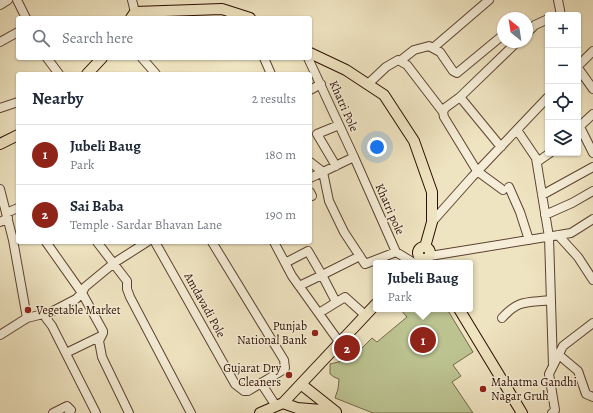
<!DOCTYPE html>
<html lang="en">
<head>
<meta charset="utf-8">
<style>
	body { margin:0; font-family:Alegreya,serif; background:#f2f2f3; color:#1f2937 }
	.controls { position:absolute; right:12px; top:12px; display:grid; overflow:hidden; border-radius:4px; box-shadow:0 1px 3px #0004 }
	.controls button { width:36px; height:36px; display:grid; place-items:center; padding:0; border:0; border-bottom:1px solid #e0e1e3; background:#fff; color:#1f2937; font:20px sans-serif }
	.compass { position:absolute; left:497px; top:12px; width:36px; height:36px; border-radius:50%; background:#fff; box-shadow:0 1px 3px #0004; rotate:330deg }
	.you { position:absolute; left:377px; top:147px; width:14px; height:14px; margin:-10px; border:3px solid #fff; border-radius:50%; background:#1a73e8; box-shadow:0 0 0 6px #1a73e833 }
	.badge { display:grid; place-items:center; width:26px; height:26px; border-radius:50%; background:#8f2418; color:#fff; font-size:13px; font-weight:700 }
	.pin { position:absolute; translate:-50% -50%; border:2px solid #fff; box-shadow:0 1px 4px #0006 }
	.popup { position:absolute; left:373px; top:260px; width:100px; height:52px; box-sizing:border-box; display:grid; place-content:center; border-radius:4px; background:#fff; filter:drop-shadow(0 1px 3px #0005); font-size:13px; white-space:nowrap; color:#747a83 }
	.popup b { font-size:15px; color:#1f2937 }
	.popup::after { content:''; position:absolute; left:50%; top:100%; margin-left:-8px; border:8px solid transparent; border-top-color:#fff }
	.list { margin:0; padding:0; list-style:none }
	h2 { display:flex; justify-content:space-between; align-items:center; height:52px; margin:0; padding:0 16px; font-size:17px }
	h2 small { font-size:13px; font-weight:400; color:#747a83 }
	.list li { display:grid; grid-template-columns:26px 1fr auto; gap:12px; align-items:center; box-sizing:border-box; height:60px; padding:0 16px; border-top:1px solid #e0e1e3 }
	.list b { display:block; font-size:15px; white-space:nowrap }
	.list p { margin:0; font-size:13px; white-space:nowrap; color:#747a83 }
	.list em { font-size:13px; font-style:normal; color:#747a83 }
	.icon { flex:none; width:22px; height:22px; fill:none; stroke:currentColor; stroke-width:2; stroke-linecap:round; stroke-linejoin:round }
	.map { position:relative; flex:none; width:593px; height:413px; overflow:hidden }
	.search { position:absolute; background:#fff; box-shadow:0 1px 3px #0004; left:16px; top:16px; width:296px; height:44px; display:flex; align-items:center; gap:10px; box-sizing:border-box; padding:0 14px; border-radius:4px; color:#747a83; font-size:15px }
	.panel { position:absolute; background:#fff; box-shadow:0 1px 3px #0004; left:16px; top:72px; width:296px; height:172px; border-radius:4px }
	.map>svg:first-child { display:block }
	.green { fill:#bcc391; stroke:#746848 }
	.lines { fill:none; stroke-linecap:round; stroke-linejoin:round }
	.minor-casing { stroke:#5c4330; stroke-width:10 }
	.major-casing { stroke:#2b0d00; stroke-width:12 }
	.minor { stroke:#f5edd7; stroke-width:8 }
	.major { stroke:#efe4c1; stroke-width:10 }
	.poi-dot { fill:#8f2418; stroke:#f5edd7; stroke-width:1.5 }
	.labels { text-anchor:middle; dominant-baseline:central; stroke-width:3; stroke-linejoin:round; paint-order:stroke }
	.street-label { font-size:12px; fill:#2b0d00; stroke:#f5edd7 }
	.poi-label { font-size:12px; fill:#2b0d00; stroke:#f5edd7; text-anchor:start }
</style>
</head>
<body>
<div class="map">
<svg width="593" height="413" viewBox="0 0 593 413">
	<rect width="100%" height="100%" fill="#efe4c1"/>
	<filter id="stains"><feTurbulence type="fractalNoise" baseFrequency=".005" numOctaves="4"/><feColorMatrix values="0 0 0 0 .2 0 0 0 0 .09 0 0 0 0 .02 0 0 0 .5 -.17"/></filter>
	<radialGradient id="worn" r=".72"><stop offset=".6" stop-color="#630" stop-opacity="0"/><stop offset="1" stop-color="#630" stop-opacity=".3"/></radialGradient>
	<path class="green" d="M400,309H447L473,352L453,365L461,376L452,382L473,413H373L335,398L338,389L339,379L334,377L330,374V364L351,359L372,338L377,342L407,317Z"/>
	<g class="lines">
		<defs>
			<path id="minor" d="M17,0L26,18
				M132,0L135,12
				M558,0L561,15
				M0,5L8,0
				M527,33L535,25L548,19
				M0,42L18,32
				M433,48L489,0
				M47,58L59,74
				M142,58L156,74
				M264,58L271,74
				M308,58L354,157L323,172L329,201L344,232L365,264L396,252
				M400,61L414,50L429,46L440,52L453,71L457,73L503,35
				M578,66L593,51
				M578,68L593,89
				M368,84L386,67L398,60L407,65L443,112
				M310,90L321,84
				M460,97L445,108L443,112L444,117L477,171L503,190
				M0,108L18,102
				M580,127L593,153
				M578,128L593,114
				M517,130L536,158L549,237L553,366
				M501,147L460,97L517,42
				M354,157L396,252L414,263
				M310,162L323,172L310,178
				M537,162L550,153
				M336,166L317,134L339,125
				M509,187L520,212L529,240
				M0,189L13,240L27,318
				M310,192L312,196
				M542,195L593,167
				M6,213L18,208
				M545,215L572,203L593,191
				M0,222L8,218
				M432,222L472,177L548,97
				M558,235L578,257L593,280
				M46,242L82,293L103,331V333L99,341L102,357L129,413
				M97,242L127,281V289L130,297L191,413
				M155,242L235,384L244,391H248L283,370L285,368L284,360L212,242
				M274,242L292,276L340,343
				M430,256L571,233L593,219
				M285,263L308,251L322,275L360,256
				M299,286L322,275L336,302
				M51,312L46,318L52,326L96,413
				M319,313L345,297L365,315
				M502,318C519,299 527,303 551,300
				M0,335L27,318L51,312L76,299L82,293L85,287L114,263L147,242
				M66,353L101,336
				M559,355L578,371L586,394L593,397
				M261,383L276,406
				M53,413L67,406L71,410L69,413
				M552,413L555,410L549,374L563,346L593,323"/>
			<path id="major" d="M131,18L135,12L222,9L250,18
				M310,53L346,70L384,95L414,141L432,192V222L425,247
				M87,74L102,58
				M0,144L18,135
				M418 253a6 6 0 1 1 12 0a6 6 0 1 1-12 0Z
				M459,309L522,413
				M302,385L336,412
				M283,403L297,408L334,411
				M260,413L283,403L376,304"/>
		</defs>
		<use href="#minor" class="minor-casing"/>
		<use href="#major" class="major-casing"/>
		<use href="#minor" class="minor"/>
		<use href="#major" class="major"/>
	</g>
	<g class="poi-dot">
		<circle cx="28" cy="310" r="4"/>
		<circle cx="315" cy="333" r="4"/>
		<circle cx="289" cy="375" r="4"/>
		<circle cx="483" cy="389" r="4"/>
	</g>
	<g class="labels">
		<g class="street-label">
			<text transform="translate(344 106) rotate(66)">Khatri Pole</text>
			<text transform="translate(390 209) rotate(66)">Khatri pole</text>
			<text transform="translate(205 305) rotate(61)">Amdavadi Pole</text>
		</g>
		<g class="poi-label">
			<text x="36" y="310">Vegetable Market</text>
			<text x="307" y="326" text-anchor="end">Punjab<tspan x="307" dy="14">National Bank</tspan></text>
			<text x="281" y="368" text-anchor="end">Gujarat Dry<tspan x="281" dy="14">Cleaners</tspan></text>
			<text x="491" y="382">Mahatma Gandhi<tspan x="491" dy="14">Nagar Gruh</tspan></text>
		</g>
	</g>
	<rect width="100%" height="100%" filter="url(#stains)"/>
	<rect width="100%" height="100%" fill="url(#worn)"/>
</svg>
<div class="controls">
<button>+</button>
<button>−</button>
<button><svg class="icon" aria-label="locate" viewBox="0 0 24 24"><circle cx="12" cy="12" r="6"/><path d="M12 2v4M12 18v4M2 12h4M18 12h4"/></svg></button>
<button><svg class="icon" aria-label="layers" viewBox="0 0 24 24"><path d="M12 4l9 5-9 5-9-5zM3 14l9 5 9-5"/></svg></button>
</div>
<svg class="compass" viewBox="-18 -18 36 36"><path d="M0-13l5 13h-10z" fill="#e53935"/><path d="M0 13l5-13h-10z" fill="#747a83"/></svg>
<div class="you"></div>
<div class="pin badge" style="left:423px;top:340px">1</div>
<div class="popup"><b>Jubeli Baug</b>Park</div>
<div class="pin badge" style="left:347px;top:348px">2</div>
<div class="search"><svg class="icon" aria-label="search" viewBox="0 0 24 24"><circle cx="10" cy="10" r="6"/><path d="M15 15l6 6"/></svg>Search here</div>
<section class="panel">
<h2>Nearby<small>2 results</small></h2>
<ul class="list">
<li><span class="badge">1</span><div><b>Jubeli Baug</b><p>Park</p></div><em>180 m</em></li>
<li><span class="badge">2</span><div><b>Sai Baba</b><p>Temple · Sardar Bhavan Lane</p></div><em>190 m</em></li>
</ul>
</section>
</div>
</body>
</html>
